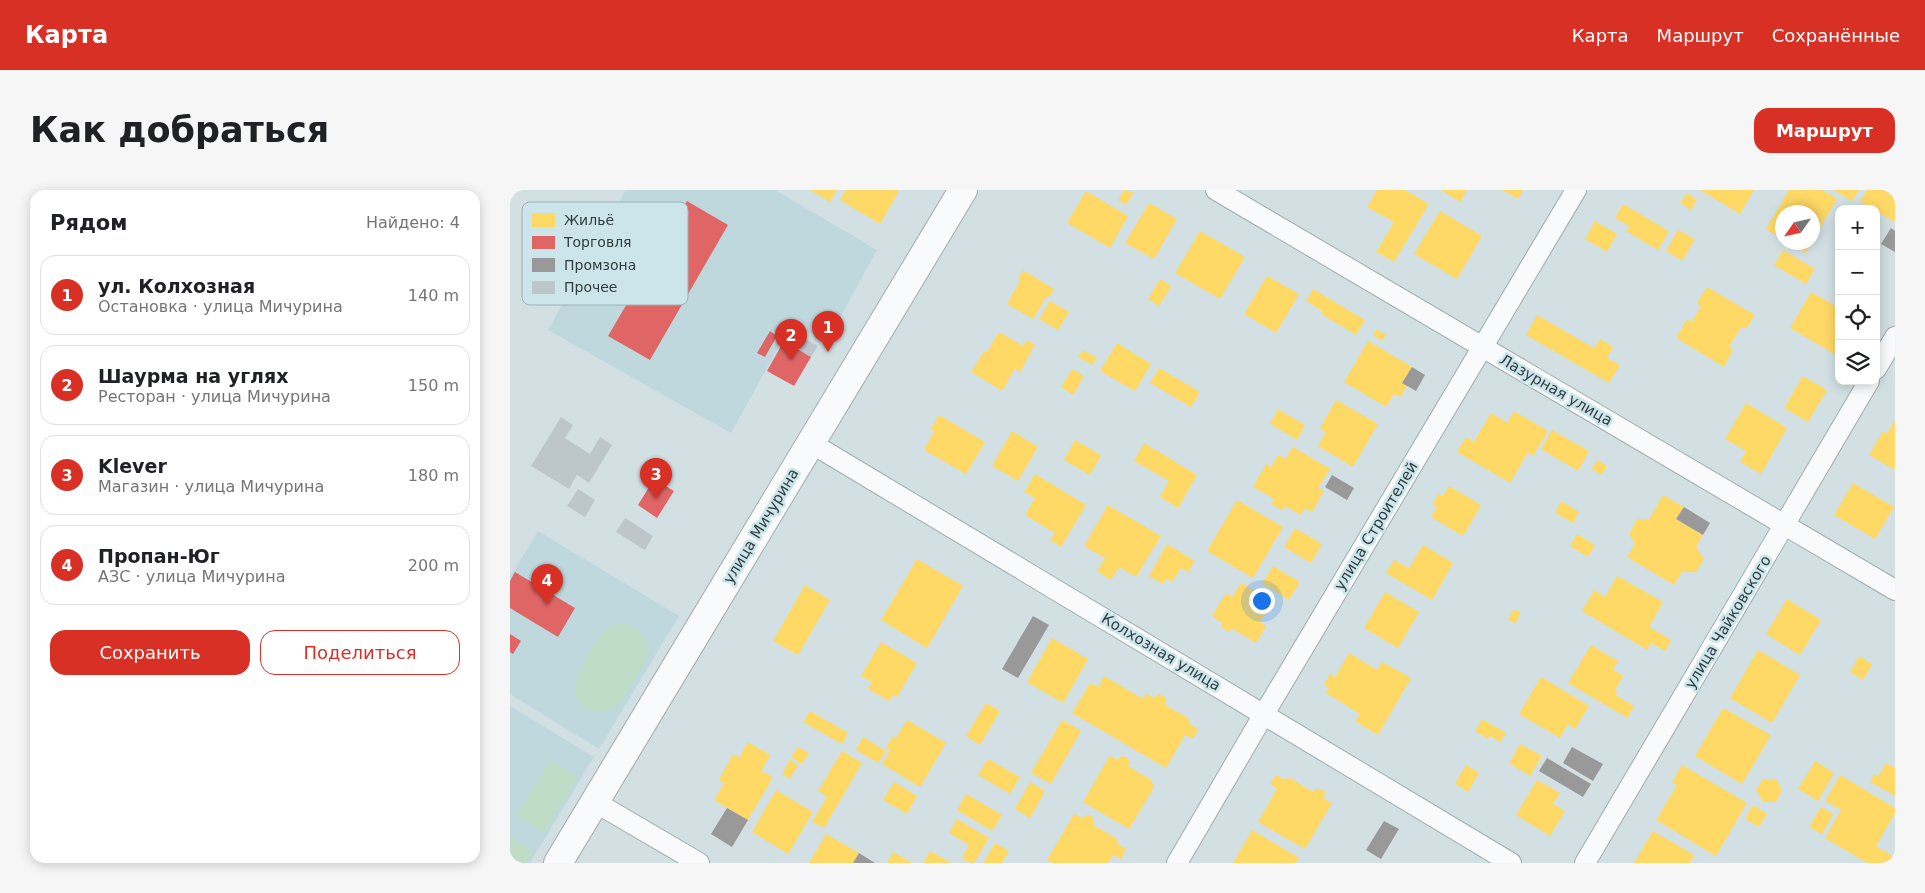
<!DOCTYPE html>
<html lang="ru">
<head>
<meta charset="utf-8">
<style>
	body { margin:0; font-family:"DejaVu Sans",sans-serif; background:#f6f6f6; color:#202124 }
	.controls { position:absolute; right:15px; top:15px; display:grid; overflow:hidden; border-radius:10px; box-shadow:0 2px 12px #0003 }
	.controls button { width:45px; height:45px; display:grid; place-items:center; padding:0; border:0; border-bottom:1px solid #e0e0e0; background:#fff; color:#202124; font:25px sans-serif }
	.compass { position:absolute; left:1265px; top:15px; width:45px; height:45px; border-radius:50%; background:#fff; box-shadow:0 2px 12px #0003; rotate:236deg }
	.you { position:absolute; left:751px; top:410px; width:18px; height:18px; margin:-12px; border:4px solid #fff; border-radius:50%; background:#1a73e8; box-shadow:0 0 0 8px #1a73e833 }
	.badge { display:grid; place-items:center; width:32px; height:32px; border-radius:50%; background:#d93025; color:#fff; font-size:16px; font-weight:700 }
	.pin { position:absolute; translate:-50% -41px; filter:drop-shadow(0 1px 2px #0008) }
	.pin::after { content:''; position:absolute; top:26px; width:18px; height:15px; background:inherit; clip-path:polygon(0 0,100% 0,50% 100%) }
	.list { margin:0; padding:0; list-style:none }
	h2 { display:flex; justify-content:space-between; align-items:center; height:65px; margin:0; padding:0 20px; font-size:21px }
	h2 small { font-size:16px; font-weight:400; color:#757577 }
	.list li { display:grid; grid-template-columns:32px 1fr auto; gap:15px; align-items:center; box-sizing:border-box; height:80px; margin:0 10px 10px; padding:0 10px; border:1px solid #e0e0e0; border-radius:15px }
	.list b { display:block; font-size:19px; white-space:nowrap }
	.list p { margin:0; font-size:16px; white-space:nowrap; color:#757577 }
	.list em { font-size:16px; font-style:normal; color:#757577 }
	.actions { display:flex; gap:10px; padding:15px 20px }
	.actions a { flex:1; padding:11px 0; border:1px solid #d93025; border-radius:15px; text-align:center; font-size:18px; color:#d93025 }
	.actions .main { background:#d93025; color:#fff }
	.icon { flex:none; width:28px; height:28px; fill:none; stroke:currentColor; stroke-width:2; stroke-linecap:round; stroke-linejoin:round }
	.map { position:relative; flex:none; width:1385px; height:673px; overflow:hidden; border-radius:15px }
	header { display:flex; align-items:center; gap:30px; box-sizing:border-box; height:70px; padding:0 25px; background:#d93025; color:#fff }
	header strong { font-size:24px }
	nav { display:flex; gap:28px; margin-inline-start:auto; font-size:18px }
	.intro { display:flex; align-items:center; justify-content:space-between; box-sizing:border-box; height:120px; padding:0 30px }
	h1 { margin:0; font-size:35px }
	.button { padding:12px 22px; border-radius:15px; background:#d93025; color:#fff; font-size:18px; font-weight:700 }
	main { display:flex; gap:30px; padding:0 30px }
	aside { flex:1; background:#fff; border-radius:15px; box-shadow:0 2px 12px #0003 }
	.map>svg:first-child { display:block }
	.built { fill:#bed8de }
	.green { fill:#bfdcc6 }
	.homes { fill:#ffd966 }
	.shops { fill:#e06666 }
	.industry { fill:#999 }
	.building { fill:#bdc6cb }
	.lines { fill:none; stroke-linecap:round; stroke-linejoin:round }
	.street-casing { stroke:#a0abae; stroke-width:22 }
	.secondary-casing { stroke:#a0abae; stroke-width:30 }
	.street { stroke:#f8fafb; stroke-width:20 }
	.secondary { stroke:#f8fafb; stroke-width:28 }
	.labels { text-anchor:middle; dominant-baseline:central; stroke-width:5; stroke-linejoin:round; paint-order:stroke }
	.street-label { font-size:15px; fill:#323d3f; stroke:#cbe5eb }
	.key { fill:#cbe5eb; stroke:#9db3b7; stroke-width:1 }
	.key-label { font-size:14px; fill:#323d3f }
</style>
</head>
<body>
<header>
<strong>Карта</strong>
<nav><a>Карта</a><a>Маршрут</a><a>Сохранённые</a></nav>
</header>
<div class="intro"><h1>Как добраться</h1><a class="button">Маршрут</a></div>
<main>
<aside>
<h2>Рядом<small>Найдено: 4</small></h2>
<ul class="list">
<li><span class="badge">1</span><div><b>ул. Колхозная</b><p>Остановка · улица Мичурина</p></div><em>140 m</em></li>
<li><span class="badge">2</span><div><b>Шаурма на углях</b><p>Ресторан · улица Мичурина</p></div><em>150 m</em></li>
<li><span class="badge">3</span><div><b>Klever</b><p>Магазин · улица Мичурина</p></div><em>180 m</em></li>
<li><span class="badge">4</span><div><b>Пропан-Юг</b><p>АЗС · улица Мичурина</p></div><em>200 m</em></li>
</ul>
<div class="actions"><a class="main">Сохранить</a><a>Поделиться</a></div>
</aside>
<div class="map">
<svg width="1385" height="673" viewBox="0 0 1385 673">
	<rect width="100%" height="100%" fill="#d2e0e4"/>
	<path class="built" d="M116,0H265L367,60L319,147L279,138L221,243L38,140Z
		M28,341L169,426L89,559L0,504V387Z
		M0,516L84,567L20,673H0Z"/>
	<path class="green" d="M109,433C126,434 141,446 137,465C135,474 128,483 123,492C118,500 113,511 105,517C98,522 88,523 80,520C51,508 70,479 80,462C84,455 89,445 95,440C99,436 104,435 109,433Z
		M40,570L68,587L34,643L6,626Z
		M0,647L23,661L16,673H0Z"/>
	<path class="homes" d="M300,0H327L320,12Z
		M336,0H387L389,1L370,34L330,10Z
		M614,0L624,2L616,15L608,10Z
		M867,0H895L919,14L884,72L866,62L884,32L857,17Z
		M931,0H957L950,12Z
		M992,0H1013L1008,9Z
		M1190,0H1244L1230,24Z
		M1279,0H1312L1327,9L1302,51V22H1272V49L1256,39Z
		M1323,0H1349L1342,11Z
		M1357,0H1385V32L1366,21V19H1363L1350,11Z
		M576,1L618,26L600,58L557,33Z
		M1177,3L1187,10L1181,20L1170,13Z
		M639,13L667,29L644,69L615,53Z
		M1113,14L1159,41L1148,60L1116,41L1119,36L1105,28Z
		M930,21L972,46L947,89L904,64Z
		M1085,31L1107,44L1097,62L1075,49Z
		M1168,40L1185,49L1172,71L1156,61Z
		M690,41L735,67L710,109L665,83Z
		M1278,52H1302L1296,63Z
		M1273,60L1305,79L1296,94L1264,75Z
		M513,80L544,99L539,108L537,106L523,129L497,114L510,91L508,89Z
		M757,86L789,104L766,143L734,124Z
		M650,89L661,96L649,116L638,109Z
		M1197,97L1245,125L1236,139L1231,137L1219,157L1223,160L1214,177L1166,148L1177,129L1182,132L1191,116L1187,113Z
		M803,99L855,130L846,145L811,124L812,121L796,111Z
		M1301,102L1329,118V161L1326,165L1280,138Z
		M540,111L559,122L548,140L529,129Z
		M1027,125L1084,158L1090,149L1103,157L1097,168L1110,175L1099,193L1016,145Z
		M866,139L876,145L872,151L863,145Z
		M489,142L513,156L517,150L525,155L510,182L505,178L492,201L461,182L474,161L477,162Z
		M858,151L902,177L892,193L897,196L890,207L884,204L876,217L834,192Z
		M607,153L641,174L625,201L590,181Z
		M573,160L587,168L582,175L568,167Z
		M649,178L690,202L681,217L640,193Z
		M562,179L574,186L563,205L551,197Z
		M1293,186L1317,200L1298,232L1274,218Z
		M826,210L868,234L843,277L808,256L816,242L810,238Z
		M1236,213L1277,238L1251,284L1230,272L1236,261L1215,249Z
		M768,219L795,235L787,250L760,234Z
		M1004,221L1038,241L1023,266L1018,262L1000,293L947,262L956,247L964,252L981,223L997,233Z
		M429,225L475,252L456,284L414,260L424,242L421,239Z
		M1385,230V280L1359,265L1373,241L1377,244Z
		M1042,240L1079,261L1068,281L1031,259Z
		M502,241L528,257L508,291L482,276Z
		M565,250L591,265L580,285L554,270Z
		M634,253L687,285L668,318L650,307L659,291L624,271Z
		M783,257L820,279L808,298L814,301L802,322L795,318L791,325L775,316L772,320L761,314L764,309L743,297L756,274L761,277L768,265L775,269Z
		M1087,270L1097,276L1092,285L1082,279Z
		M525,284L576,315L551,357L540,350L545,343L515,325L525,308L514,302Z
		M1343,293L1384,317L1365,349L1324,325Z
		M939,296L971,315L953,346L921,327L927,317L923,314L928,304L933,306Z
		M1153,305L1174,317L1166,329L1193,345L1186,357L1194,369L1186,382H1172L1164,395L1117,367L1125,354L1119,344L1127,329L1139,330Z
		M727,310L773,337L743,388L697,361Z
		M1051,311L1069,322L1063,333L1045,323Z
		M598,315L651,346L626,387L609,377L601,390L587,381L595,368L574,356Z
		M785,338L812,354L801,373L774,357Z
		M1067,344L1085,355L1078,367L1060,356Z
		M657,354L685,371L678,382L671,378L662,392L657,388L653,394L639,386Z
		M913,355L943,373L922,410L876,383L884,370L899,378Z
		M407,369L453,396L417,458L371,430Z
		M763,376L790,392L779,410L752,394Z
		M1107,386L1153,412L1139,437L1161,450L1155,461L1141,453L1137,460L1072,421L1084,400L1095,407Z
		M731,393L762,411L750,432L756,436L746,453L721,438L719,442L710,436L712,433L702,426L716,403L722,407Z
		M295,395L320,410L288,465L263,451Z
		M875,402L909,422L888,458L854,438Z
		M1277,409L1311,430L1290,465L1256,444Z
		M1004,419L1011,423L1005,434L998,429Z
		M542,448L578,469L553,513L517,492Z
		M371,452L407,473L387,507L383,505L379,511L358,499L362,492L351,486Z
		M1081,455L1108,471L1103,480L1113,486L1105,500L1108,502L1105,505L1124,516L1117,528L1058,493Z
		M1248,460L1290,485L1262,533L1220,508Z
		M839,463L867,480L872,472L901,488L868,545L845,531L850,524L816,503L819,498L814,495L820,484L825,487Z
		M1349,466L1362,474L1353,490L1340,482Z
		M594,486L633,509L636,504L644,508L649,504L653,506L656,508L655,515L678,528L681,535L688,539L683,549L675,545L656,578L562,523L580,493L588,497Z
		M1031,487L1079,516L1065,539L1058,534L1050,548L1009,524Z
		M476,513L490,521L470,555L456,546Z
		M1213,518L1261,545L1232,594L1185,566Z
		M300,521L338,543L332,554L293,532Z
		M972,529L996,543L990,552L980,546L978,549L965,541Z
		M397,530L436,553L410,597L372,574L380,560L376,558L383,546L386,548Z
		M552,530L571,541L541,594L521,583Z
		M353,547L376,561L368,573L346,560Z
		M238,552L260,565L251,581L263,587L238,630L204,610L214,593L209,590L223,564L229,568Z
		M1010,554L1032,566L1020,586L999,573Z
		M288,557L299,563L292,574L281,567Z
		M332,561L352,573L314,638L302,632L317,607L308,601Z
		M600,565L607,570L612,566L617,567L620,572L618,576L641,590L644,597L619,639L573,612Z
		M478,569L510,587L500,604L468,585Z
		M280,570L288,575L280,589L272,584Z
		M1305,571L1324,583L1308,611L1288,599Z
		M1376,573L1385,578V606L1360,592L1364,584L1368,587Z
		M956,575L969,583L958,602L945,594Z
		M1172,575L1237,613L1206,666L1146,630L1167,595L1162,592Z
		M766,585L773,589L780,588L803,602L806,599H812L815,602L814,609L822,613L795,659L748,632L767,599L760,594Z
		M1330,585L1385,618V623L1366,656L1384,667L1380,673H1357L1315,648L1331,620L1315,611Z
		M1253,589H1266L1272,600L1266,612H1253L1246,600Z
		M1027,590L1050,603L1043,614L1055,621L1040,646L1006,625Z
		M384,592L407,606L397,624L373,610Z
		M520,592L535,601L520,628L505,619Z
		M266,600L303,622L278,664L242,642Z
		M456,604L492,625L482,641L447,620Z
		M1243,615L1257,624L1249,637L1235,629Z
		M1311,617L1323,624L1312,644L1299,637Z
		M564,624L572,628L577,625H581L584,629L583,635L606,648L609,655L616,659L611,669L603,665L598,673H542L537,670Z
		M447,629L479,648L464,673H460L452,668L459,655L439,643Z
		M742,640L789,668L786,673H723Z
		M1143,641L1184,665L1180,673H1124Z
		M316,644L349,663L343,673H299Z
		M485,653L499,661L492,673H473Z
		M420,661L441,673H413Z
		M383,662L402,673H377Z"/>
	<path class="shops" d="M177,11L218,35L140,170L98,146Z
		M280,140L292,147L286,158L301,167L284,196L257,181Z
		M260,141L267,146L255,167L247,163Z
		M144,289L164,301L147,328L128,315Z
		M5,382L65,418L48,447L0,418V391Z
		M0,444L11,451L3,464L0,462Z"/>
	<path class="industry" d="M1381,38L1385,41V62L1371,54Z
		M902,177L915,185L906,201L892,193Z
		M822,285L844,298L837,310L815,297Z
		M1174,317L1200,333L1193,345L1166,329Z
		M523,426L539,435L508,488L492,479Z
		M1062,557L1093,574L1083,591L1053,573Z
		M1037,568L1081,594L1073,607L1029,581Z
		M217,618L238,630L222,657L201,644Z
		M874,631L889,639L871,669L856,660Z
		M349,663L365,673H343Z"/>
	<path class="building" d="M292,147L308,156L301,167L286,158Z
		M51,227L63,235L55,248L80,264L90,247L102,255L79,293L67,285L59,299L21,276Z
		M68,299L85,310L75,327L57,316Z
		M115,328L143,346L135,360L106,342Z"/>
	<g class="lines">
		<defs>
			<path id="street" d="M706,0L1385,400
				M1366,179L1385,147
				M301,253L1001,673
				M85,612L189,673
				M667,673L754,524L1066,0
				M1075,673L1359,191"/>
			<path id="secondary" d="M48,673L453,0"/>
		</defs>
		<use href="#street" class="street-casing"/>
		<use href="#secondary" class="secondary-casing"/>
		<use href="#street" class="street"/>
		<use href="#secondary" class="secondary"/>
	</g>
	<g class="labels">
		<g class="street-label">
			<text transform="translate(1046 200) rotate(30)">Лазурная улица</text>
			<text transform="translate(251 336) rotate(-59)">улица Мичурина</text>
			<text transform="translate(866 336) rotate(-59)">улица Строителей</text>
			<text transform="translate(1218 432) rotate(-59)">улица Чайковского</text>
			<text transform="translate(651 462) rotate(31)">Колхозная улица</text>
		</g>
	</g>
	<rect x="12" y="12" width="166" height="103" rx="8" class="key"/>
	<rect x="22" y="23" width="23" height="14" fill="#ffd966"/>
	<rect x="22" y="46" width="23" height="13" fill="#e06666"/>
	<rect x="22" y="68" width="23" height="14" fill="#999"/>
	<rect x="22" y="91" width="23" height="13" fill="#bdc6cb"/>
	<g class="key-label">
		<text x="54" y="35">Жильё</text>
		<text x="54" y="57">Торговля</text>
		<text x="54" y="80">Промзона</text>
		<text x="54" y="102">Прочее</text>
	</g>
</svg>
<div class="controls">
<button>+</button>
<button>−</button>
<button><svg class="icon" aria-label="locate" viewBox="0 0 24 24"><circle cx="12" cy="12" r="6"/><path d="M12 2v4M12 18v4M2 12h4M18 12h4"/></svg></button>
<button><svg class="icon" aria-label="layers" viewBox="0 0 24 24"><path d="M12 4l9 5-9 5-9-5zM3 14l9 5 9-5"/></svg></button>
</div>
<svg class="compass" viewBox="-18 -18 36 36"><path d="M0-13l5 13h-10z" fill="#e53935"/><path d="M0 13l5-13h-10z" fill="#757577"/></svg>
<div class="you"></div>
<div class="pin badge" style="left:318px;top:162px">1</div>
<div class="pin badge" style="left:281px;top:170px">2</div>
<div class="pin badge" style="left:146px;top:309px">3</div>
<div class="pin badge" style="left:37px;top:415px">4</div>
</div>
</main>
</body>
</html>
